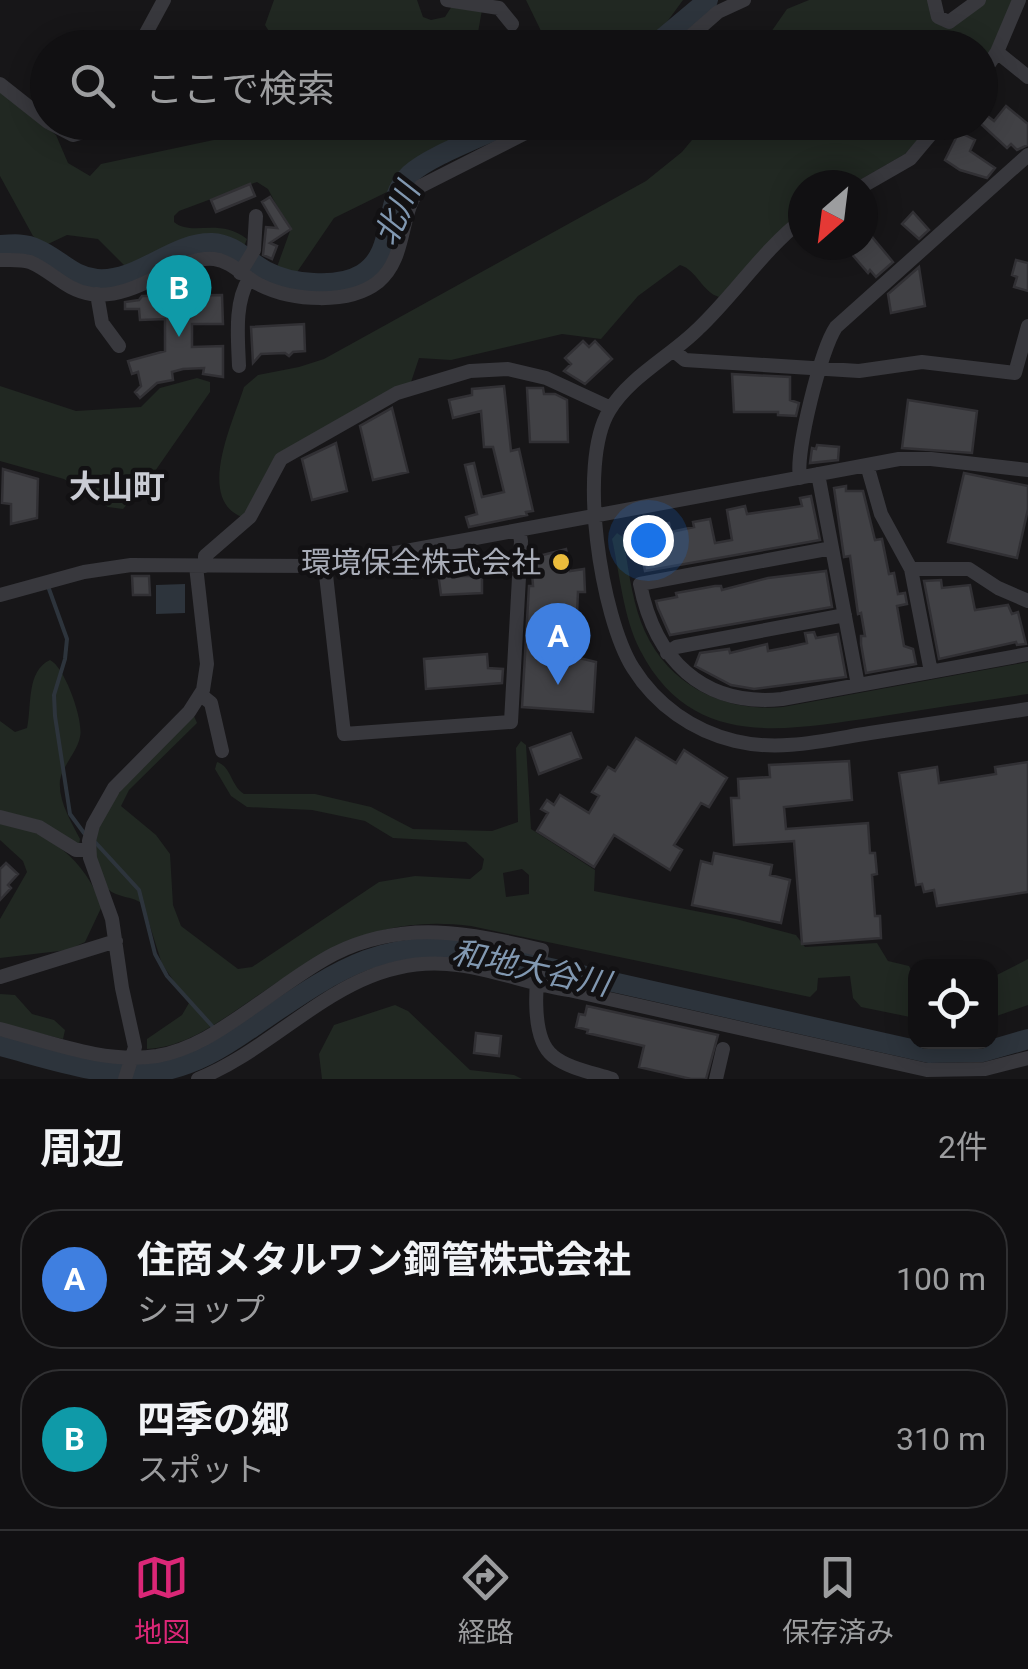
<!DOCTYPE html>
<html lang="ja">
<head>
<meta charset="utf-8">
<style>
	body { margin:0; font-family:Roboto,"Noto Sans JP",sans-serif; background:#1e1e20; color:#f1f3f6 }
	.controls { position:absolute; right:30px; bottom:30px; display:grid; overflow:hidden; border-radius:20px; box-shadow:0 5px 25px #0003 }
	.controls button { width:90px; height:90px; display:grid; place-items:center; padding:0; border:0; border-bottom:2px solid #303032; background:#111012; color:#f1f3f6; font:50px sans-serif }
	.compass { position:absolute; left:788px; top:170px; width:90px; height:90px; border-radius:50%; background:#111012; box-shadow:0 5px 25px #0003; rotate:208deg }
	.you { position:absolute; left:648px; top:540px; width:35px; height:35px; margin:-25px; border:8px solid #fff; border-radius:50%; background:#1a73e8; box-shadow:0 0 0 15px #1a73e833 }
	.badge { display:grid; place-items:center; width:65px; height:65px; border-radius:50%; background:#db2777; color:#fff; font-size:32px; font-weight:700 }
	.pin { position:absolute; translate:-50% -82px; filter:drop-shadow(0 2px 5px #0008) }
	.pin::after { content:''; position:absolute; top:52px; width:35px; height:30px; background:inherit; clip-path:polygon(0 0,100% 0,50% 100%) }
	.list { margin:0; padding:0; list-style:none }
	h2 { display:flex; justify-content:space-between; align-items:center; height:130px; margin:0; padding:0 40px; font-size:42px }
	h2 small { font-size:32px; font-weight:400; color:#9c9d9f }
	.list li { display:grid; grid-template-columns:65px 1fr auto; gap:30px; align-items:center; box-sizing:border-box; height:140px; margin:0 20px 20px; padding:0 20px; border:2px solid #303032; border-radius:40px }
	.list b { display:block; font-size:38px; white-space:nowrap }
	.list p { margin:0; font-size:32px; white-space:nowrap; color:#9c9d9f }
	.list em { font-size:32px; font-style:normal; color:#9c9d9f }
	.icon { flex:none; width:55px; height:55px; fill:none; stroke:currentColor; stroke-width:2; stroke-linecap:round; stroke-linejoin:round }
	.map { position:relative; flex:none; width:1028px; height:1079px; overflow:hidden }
	.search { position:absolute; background:#111012; box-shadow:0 5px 25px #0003; left:30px; right:30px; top:30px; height:110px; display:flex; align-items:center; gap:25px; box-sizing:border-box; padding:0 35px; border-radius:55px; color:#9c9d9f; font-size:38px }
	.sheet { height:450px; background:#111012 }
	nav { display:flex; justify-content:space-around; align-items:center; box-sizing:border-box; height:140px; border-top:2px solid #303032; background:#111012; font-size:28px; color:#9c9d9f }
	nav a { display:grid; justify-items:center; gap:5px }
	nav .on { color:#db2777 }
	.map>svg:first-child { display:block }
	.green { fill:#212822; fill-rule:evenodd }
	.water { fill:#2d343c }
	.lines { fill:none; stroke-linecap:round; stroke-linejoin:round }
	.stream { stroke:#2d343c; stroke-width:4 }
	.river { stroke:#2d343c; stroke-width:20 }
	.building { fill:#414145; stroke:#313034; stroke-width:2.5 }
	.minor { stroke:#38383d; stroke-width:14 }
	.poi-dot { fill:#ebbc3c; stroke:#121113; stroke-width:4 }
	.labels { text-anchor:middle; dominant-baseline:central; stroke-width:9; stroke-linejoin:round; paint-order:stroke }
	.poi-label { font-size:30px; fill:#a9adb8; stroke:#121113; text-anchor:end }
	.water-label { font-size:32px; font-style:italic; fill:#8198b1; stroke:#121113 }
	.neighbourhood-label { font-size:32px; font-weight:bold; fill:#caccd4; stroke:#121113 }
</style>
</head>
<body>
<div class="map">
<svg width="1028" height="1079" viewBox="0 0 1028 1079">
	<rect width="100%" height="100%" fill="#171618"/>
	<path class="green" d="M274,0H417L423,17L431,20L445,17L452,6L482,10L478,32L487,47H279L265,25Z
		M526,0H683L656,37L644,47H522L535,41L541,31Z
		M809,0H931L936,19L984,0H1012L990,53L981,67L980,48H760L787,9Z
		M0,90L56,135L68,163L90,176L101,164L237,135L260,123H503L419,163L389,191L334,218L295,275L283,273L277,267L290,231L268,189L257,182L179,211L174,216V222C192,237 219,217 247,239L244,246L223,241H197L128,269L98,239L67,235L48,244H42L33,236L0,176Z
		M706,123H933L905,154L851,185H803V211L719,297C702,292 697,270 680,265L638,296L601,339L562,334L451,360L419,358L411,382L278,455C262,474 257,498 242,517C195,499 234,420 244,387L258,375L299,367L324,359L646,181L682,152Z
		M197,378L210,382V392L153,474L123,509L108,507L64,479L0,461V386L76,411L141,407L160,388Z
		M617,533L623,537C628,565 631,595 641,622C663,682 721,713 783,707L1028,662V694C978,701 927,709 877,717C785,730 692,751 640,650C623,616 620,575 612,539Z
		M50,660C65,667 84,721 80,737C77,752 63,765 60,780C58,801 71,821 80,839L79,845L0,812V721L15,732L27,728C32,706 26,671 50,660Z
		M194,716L197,723L129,790L121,806L156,835L170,854L173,905L181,926L238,969L252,967L379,882L415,876L470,879L482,869L484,859L466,842L393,838L365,821L312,810L247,807L231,796L215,769L217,762C231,766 231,786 244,794H315L371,807L413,829L492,831L518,822L516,748L521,741L526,745L531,829L595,870L594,891L736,919L796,935L805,947L877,943L888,961L909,966L915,978V1018L861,1007L853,998L850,976L818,978L817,990L810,997L471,926C371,913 316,956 238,1009C210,1028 182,1047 147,1049V1039L182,1015L189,1003L162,964L143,904C133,896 117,898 108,889C57,830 157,753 194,716ZM522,869L529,875V894L506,897L503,873Z
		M0,821C49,831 84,859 102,906L85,942L68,950L0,958V919L27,872L23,861L0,840Z
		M1028,959V1005L991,1018V978Z
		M0,994L15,995L32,1014L54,1020L65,1030L63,1039L0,1024Z
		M395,1005L408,1011L470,1070L514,1075L522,1079H322L319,1054L334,1025Z"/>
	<path class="water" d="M185,584V613L156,614V585Z"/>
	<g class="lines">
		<path class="stream" d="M49,589L67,639L65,659L54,695L55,716L70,814L84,833
			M95,842L139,890L155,954L167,976L213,1027
			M223,1037L229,1044
			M140,1079L143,1074"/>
		<path class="river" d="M651,48L708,0
			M0,245C13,244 26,243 37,249C59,258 72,277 97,279C139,282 172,242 212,243C235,244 247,261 266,271C290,284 337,289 362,274C398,252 381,201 410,174C431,155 485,136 512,122
			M0,1046C50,1059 105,1079 157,1072C194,1066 223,1048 253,1027C331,974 385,932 484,953L929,1053L983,1052L1028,1039"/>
	</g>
	<path class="building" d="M1006,106L1028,124V145L1017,150L1011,144L1007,148L980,123L986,115L994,121Z
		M959,132L975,140L970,151L995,168L987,178L960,170L945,160Z
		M250,184L255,196L216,212L211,200Z
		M270,197L291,229L270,243L277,246L272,259L263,255L266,227L277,228L262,202Z
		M913,212L929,230L919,239L902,224Z
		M863,226L893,262L876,277L870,270L868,273L844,245H863Z
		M1016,260L1028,263V291L1014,287L1017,277L1012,275Z
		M919,267L925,306L891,313L888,294Z
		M222,295L223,324H192V347L223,346V377L203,374L204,368L183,369L172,372L173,380L157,383L140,398L135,392L141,386L138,372L132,374L128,361L165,351V319L140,320L139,309H125V302L139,300L142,296Z
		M304,324L305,351L293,352L289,356L285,353L261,354L253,363L251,327Z
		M583,341L589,347L595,341L612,359L585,384L564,371L571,364L565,358Z
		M732,374L790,377V400L799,403L796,416L778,415V412H734Z
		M504,386L511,451L519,449L533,511L526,512L527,515L469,527L466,517L477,514L465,465L474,463L482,497L504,492L493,447H484L481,411L453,418L449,400L472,395V389Z
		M527,388H543L544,394H555L567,400L568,442H530Z
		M908,400L977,411L972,453L902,448Z
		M392,408L408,472L373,480L360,426Z
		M336,443L347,491L312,500L302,459Z
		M817,445L839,447L838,460L810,463L812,448L816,449Z
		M3,469L38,479L37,518L11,524V504L2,503Z
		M964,473L1028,486V509L1017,558L948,542Z
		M846,486V491H863L875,540L882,539L889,574L894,573L898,594L905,593L907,604L897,606L904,646L913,649L916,664L866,673L861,644V636H865L861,613L858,614L850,556L844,557L834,488Z
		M811,496L820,540L645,571L637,530L669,523L671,532L694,527L693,522L710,519L715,543L732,540L727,510L745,506L747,514L782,509L802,506L800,498Z
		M566,549L570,571L584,569L585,592H578L575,657L596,662L593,712L522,707L529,586H533L531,558Z
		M447,554L451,576H482V593L441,595L438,573L412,578L409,561Z
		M826,571L832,607L670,635L658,608L656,601L677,597L676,593L715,586H721L722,590L768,578Z
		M132,576H149L150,595H133Z
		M941,580L942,588L970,585L975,610L1008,605L1012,614L1018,612L1026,644L1017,645L1016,642L939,659L924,581Z
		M814,632L816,638L838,634L846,677L754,689L731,685L695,666L700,653L729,649L730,653L767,644L768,651L789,647L807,643L805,633Z
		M487,654L488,668L503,669L502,683L426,689L424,659Z
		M571,733L581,758L539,774L530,748Z
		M636,738L676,763L684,750L727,778L709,807L701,803L674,845L682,850L670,870L614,835L594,867L537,831L548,813L541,809L547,800L554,805L560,795L589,813L599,796L592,792L608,767L615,771Z
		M849,761L852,800L784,807L786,829L868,823L870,853H875L877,874L872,875L875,916H880L881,938L802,944L794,841L734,845L731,798H739L738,779L770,777L769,765Z
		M1028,762V892L937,906L934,890L924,892L922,884L916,885L899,773L937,767L939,783L996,774L995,767Z
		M714,853L772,865L770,875L790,880L781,923L692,905L701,861L712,864Z
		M6,863L18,874L8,885L11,888L0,900V869Z
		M587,1006L718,1035L706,1079H691L639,1067L644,1046L587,1033L588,1030L576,1027L579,1014L585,1015Z
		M476,1033L501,1036L499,1056L474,1053Z"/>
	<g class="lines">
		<path class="minor" d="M447,0L499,8L512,24
			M934,0L938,17L949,22L979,0
			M138,48L164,0
			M677,48L718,12L744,0
			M997,52L1028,77
			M980,77L997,52L1019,0
			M0,84L48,122
			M48,122L73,135L87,131L94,122
			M863,186L910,159L941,122
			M803,219C763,250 735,294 698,329C671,356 629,377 609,411C577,464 601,617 633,668C656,705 693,731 735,741C780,752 826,740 870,733C923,725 975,717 1028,709
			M0,260C10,260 21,259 30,262C52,271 65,290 91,294C137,301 177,255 214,259C232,261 245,278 260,285C292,301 349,305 378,282C408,257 398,214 421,186L547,122
			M240,273L254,250L256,216
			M97,294L102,323L119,346
			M674,351L685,360L859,371L922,362L1015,373L1028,326
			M239,366C238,338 234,303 249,279
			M867,465L881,514L911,569L931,672
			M818,474L858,685
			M800,478C795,452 821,349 836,327L1028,155
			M832,548L640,584C655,659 702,707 782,699L1028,654
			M205,566V556L250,517L281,459L397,393L470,371L508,369L546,378L611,408
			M325,566L344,734L511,722L521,541L519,530
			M911,569H969L998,588L1028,601
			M0,595L84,572L131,565L325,566L899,459H931L1028,470
			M667,653L676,647L845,615
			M201,695L211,703L222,751
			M0,817L39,827L76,850H89
			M0,977L116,941
			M0,1029C50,1042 105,1064 157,1056C196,1049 226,1026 258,1004C283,987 307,968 334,954C404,919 470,933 542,950C536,975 529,1037 553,1056C567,1068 594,1073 612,1079
			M125,1079L135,1047L122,988L112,919L90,858L89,841L93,825L114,788L189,712L203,690L207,664L196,566
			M198,1079C285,1044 345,956 447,964C489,967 528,984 569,990L927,1070L985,1069L1028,1058
			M716,1079L723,1049"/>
	</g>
	<circle class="poi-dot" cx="561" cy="562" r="10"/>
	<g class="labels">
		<g class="poi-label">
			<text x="541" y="562">環境保全株式会社</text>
		</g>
		<g class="water-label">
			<text transform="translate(397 214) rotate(-66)">北川</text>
			<text transform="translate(531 968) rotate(12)">和地大谷川</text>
		</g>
		<g class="neighbourhood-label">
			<text x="117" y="487">大山町</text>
		</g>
	</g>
</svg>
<div class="controls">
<button><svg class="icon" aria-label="locate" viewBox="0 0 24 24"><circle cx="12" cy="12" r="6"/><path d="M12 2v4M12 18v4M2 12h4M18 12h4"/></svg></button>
</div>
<svg class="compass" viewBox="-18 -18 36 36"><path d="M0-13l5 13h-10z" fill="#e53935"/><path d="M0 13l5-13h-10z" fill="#9c9d9f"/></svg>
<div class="you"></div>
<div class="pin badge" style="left:558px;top:685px;background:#3f7fe0">A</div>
<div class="pin badge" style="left:179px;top:337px;background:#0f9aa8">B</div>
<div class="search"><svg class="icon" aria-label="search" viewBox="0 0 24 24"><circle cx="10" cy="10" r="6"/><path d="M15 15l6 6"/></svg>ここで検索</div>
</div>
<section class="sheet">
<h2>周辺<small>2件</small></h2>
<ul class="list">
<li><span class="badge" style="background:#3f7fe0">A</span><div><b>住商メタルワン鋼管株式会社</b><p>ショップ</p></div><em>100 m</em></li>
<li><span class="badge" style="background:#0f9aa8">B</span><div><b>四季の郷</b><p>スポット</p></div><em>310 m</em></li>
</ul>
</section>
<nav>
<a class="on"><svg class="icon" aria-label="map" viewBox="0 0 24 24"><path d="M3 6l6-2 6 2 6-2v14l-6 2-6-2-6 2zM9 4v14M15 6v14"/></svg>地図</a>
<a><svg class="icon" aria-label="directions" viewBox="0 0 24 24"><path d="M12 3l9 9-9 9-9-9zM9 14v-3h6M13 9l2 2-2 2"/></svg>経路</a>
<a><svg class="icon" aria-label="saved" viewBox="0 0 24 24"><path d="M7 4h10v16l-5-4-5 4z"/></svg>保存済み</a>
</nav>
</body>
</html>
